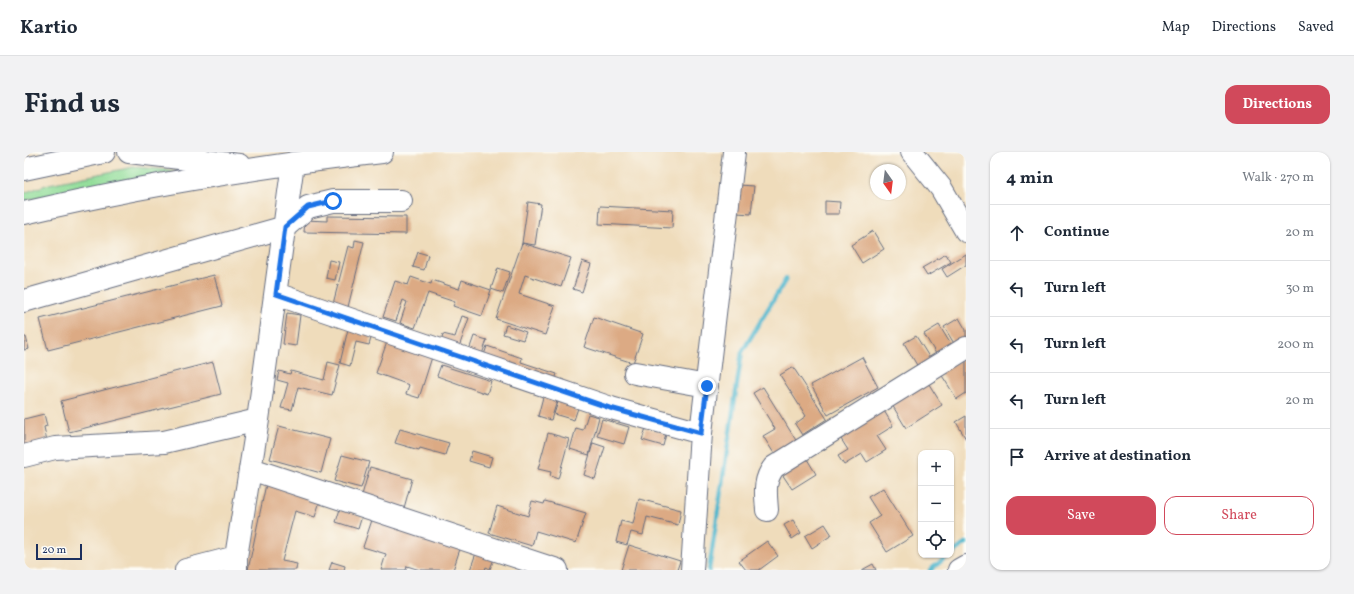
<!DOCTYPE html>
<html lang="en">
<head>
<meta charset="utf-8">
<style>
	body { margin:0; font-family:Vollkorn,serif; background:#f2f2f3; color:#1f2937 }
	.controls { position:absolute; right:12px; bottom:12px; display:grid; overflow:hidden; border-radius:8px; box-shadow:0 1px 3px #0004 }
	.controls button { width:36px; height:36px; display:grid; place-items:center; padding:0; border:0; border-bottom:1px solid #e0e1e3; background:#fff; color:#1f2937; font:20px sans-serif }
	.compass { position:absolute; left:846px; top:12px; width:36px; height:36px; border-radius:50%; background:#fff; box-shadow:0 1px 3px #0004; rotate:166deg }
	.scale { position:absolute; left:12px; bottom:10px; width:46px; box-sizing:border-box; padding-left:4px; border:2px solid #1b2f5e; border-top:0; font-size:11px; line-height:14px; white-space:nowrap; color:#1b2f5e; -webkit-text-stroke:3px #fdfcf7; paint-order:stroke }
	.stop { position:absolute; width:12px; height:12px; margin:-9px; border:3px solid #1a73e8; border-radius:50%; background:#fff }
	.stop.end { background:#1a73e8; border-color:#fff; box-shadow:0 1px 4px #0008 }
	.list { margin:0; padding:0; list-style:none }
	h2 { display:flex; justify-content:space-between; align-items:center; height:52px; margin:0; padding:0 16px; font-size:17px }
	h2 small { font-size:13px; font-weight:400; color:#747a83 }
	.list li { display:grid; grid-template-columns:26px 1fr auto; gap:12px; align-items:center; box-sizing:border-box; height:56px; padding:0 16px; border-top:1px solid #e0e1e3 }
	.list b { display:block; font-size:15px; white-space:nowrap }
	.list em { font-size:13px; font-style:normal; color:#747a83 }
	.actions { display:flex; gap:8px; padding:12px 16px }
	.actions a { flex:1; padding:9px 0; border:1px solid #d1495b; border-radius:12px; text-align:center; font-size:14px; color:#d1495b }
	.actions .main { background:#d1495b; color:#fff }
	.icon { flex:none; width:22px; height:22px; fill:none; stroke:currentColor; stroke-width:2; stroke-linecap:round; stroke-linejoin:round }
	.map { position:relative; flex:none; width:942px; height:418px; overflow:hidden; border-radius:12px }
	header { display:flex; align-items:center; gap:24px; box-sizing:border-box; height:56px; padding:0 20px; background:#fff; border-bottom:1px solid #e0e1e3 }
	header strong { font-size:19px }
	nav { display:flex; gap:22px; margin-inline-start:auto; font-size:14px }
	.intro { display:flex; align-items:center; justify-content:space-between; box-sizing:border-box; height:96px; padding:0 24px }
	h1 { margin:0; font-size:28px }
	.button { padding:10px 18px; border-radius:12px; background:#d1495b; color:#fff; font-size:14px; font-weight:700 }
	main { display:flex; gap:24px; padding:0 24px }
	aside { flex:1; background:#fff; border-radius:12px; box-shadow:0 1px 3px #0004 }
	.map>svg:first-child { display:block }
	.green { fill:#92dd99; stroke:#56867c }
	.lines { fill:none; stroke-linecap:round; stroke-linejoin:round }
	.stream { stroke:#4bb4ca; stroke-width:4.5 }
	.building { fill:#dcaa84 }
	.minor-casing { stroke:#656c7f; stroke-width:24 }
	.highway-casing { stroke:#656c7f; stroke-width:24 }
	.minor { stroke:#fff; stroke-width:22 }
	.highway { stroke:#fff; stroke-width:22 }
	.route { stroke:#1a73e8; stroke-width:5 }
</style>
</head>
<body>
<header>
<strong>Kartio</strong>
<nav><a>Map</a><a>Directions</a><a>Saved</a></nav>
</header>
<div class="intro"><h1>Find us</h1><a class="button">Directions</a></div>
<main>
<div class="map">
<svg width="942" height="418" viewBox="0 0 942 418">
	<rect width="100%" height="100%" fill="#fdfcf7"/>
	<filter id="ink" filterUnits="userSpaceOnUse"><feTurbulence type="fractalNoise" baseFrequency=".025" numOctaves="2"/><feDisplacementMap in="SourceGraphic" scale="8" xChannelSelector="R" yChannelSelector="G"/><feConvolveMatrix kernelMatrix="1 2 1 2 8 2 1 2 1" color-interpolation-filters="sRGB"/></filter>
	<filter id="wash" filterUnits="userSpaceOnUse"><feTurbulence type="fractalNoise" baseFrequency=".012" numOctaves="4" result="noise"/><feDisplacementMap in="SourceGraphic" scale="16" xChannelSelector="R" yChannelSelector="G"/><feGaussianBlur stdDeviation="0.9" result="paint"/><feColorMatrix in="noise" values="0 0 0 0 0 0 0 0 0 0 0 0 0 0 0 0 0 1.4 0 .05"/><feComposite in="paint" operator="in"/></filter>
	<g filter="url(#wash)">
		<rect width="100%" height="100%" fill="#efdcbb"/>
		<path class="green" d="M110,15L155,19L99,28L0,49V41L25,32Z"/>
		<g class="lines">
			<path class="stream" d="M927,402L942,391
				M685,418L718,200L762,127
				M906,418L925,403"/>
		</g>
		<g id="blocks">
			<path class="building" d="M715,33L730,34L727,62L713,61Z
				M801,49L816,50L815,62H801Z
				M504,50L517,52L511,93L498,91Z
				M576,54L649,58L648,76L575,72Z
				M303,64L382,65V82L280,80L281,68L303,69Z
				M849,79L860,97L838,111L827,93Z
				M331,88L340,90L324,155L309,152L324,94L330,96Z
				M498,91L547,106L537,135L501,123L495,142L531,154L521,183L472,167Z
				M394,100L404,103L400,118L389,115Z
				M922,102L927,110L903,124L898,116Z
				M942,102V113L923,125L918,117Z
				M305,108L315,110L311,128L302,126Z
				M558,109L567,112L558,140L549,137Z
				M474,116L486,120L479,141L467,137Z
				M190,123L198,154L24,198L16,167Z
				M387,125L407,132L408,128L435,137L438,128L467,138L458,164L429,154L431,150L404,141L391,176L376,171L383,150L379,148L372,169L359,165L371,129L384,133Z
				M263,161L276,163L272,194L259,192Z
				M438,164L445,166L434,198L416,192L419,182L431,185Z
				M570,165L619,182L609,211L560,195Z
				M935,166L942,178V186L931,193L920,175Z
				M482,173L502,180L499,188L479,182Z
				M915,173L929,196L914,205L900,182Z
				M324,177L348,183L345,193L332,190L326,214L316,211Z
				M450,184L463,188L456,208L443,204Z
				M892,184L907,208L894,215L880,191Z
				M0,185H2L5,197L0,198Z
				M363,190L408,205L395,246L382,242L385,233L352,221Z
				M463,194L498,206L497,210L533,222L530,230L459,206Z
				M838,205L854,235L804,263L787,233Z
				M942,206V241L933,247L915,219Z
				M189,210L197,242L45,280L37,249Z
				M304,210L316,213L308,243L274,235L268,258L257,256L264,231L253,228L255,219L266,222L267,219L300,228Z
				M417,213L467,229L463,242L413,224Z
				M769,215L803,267L778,283L771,272L782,264L756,223Z
				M903,229L918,253L882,276L867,251Z
				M739,235L773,290L751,303L739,284L751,277L729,241Z
				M519,245L533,249L527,268L514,264Z
				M534,250L554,256L550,268L530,262Z
				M859,257L869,274L853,284L862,298L843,310L838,302L820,313L814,304L824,298L817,287L826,281L824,280Z
				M20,262L23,274L20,275L23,289L0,294V267Z
				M564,262L575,265L565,303L546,297L552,276L559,278Z
				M942,264V287L932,270Z
				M578,267L605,275L600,292L573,284Z
				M255,274L306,287L297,321L246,307Z
				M622,276L642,282L639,294L618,288Z
				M376,277L425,291L421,303L396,296L395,298L371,291Z
				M524,281L545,287L534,327L526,324L527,320L514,317Z
				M569,291L581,295L571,327L560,323Z
				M448,299L468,305L465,315L445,309Z
				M318,303L345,310L337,336L310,329Z
				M783,307L792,322L768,337L758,322Z
				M346,315L388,327L380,356L338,343Z
				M242,332L296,349L291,365L271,359L258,409L273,412L272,418H224Z
				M859,336L889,384L863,400L845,371L856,364L844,345Z
				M615,347L657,358L654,373L623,365L619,383L607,380L603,393L592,390L597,369L609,372Z
				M508,349L520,352L521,349L562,361L552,391L512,379L508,394L465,381L473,354L504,364Z
				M316,357L338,364L334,377L312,370Z
				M348,368L436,397L429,418H396L383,414L382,418H357L362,402L339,395Z
				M769,368L777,381L768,387L760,373Z
				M801,372L808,383L788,396L781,384Z
				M743,389L754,404L735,418H722L715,409Z
				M605,393L656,409L653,418H597Z
				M452,401L470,407L466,417L462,415L461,418H446Z
				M308,410L321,414L320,418H305Z
				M849,412L852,418H838Z"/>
		</g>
	</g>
	<g filter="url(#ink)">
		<use href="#blocks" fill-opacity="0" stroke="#656c7f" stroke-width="1"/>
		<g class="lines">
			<defs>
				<path id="minor" d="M888,0L917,36L942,79
					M252,142L587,256L677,281
					M0,149L261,75L284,55L309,49H377
					M611,221L683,234
					M0,304L31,296L140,290L234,268
					M227,317L533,418
					M743,358C742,342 739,329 750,315L942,196
					M162,418L212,405
					M212,418V405L234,268L269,11
					M668,418L677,281L710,0
					M935,418L942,414"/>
				<path id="highway" d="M105,0L215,13
					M0,17L80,0
					M0,61C118,33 238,14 358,0"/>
			</defs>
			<use href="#minor" class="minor-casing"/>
			<use href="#highway" class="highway-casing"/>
			<use href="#minor" class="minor"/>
			<use href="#highway" class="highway"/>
		</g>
	</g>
	<g class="lines" filter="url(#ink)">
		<path class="route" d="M309,49L284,55L261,75L252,142L586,256L677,281L683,234"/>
	</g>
</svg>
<div class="controls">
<button>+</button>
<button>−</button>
<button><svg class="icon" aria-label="locate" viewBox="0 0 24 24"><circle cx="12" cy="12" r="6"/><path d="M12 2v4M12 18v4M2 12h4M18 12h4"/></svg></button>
</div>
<svg class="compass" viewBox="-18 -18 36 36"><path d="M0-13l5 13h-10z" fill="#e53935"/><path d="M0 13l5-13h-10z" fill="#747a83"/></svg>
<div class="scale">20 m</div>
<div class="stop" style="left:309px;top:49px"></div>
<div class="stop end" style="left:683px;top:234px"></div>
</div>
<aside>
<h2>4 min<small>Walk · 270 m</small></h2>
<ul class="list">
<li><svg class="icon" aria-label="ahead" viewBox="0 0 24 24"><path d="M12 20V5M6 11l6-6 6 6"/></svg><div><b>Continue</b></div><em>20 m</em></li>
<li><svg class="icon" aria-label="left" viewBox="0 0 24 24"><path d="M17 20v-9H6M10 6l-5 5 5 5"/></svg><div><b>Turn left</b></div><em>30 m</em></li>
<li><svg class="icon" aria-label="left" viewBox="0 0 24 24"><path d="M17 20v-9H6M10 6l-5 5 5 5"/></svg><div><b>Turn left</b></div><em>200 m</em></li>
<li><svg class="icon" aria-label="left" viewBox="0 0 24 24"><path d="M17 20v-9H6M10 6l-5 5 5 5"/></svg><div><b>Turn left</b></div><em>20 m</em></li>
<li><svg class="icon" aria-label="arrive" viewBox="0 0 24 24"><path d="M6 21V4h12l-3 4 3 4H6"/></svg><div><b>Arrive at destination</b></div></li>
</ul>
<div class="actions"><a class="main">Save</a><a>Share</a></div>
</aside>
</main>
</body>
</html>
